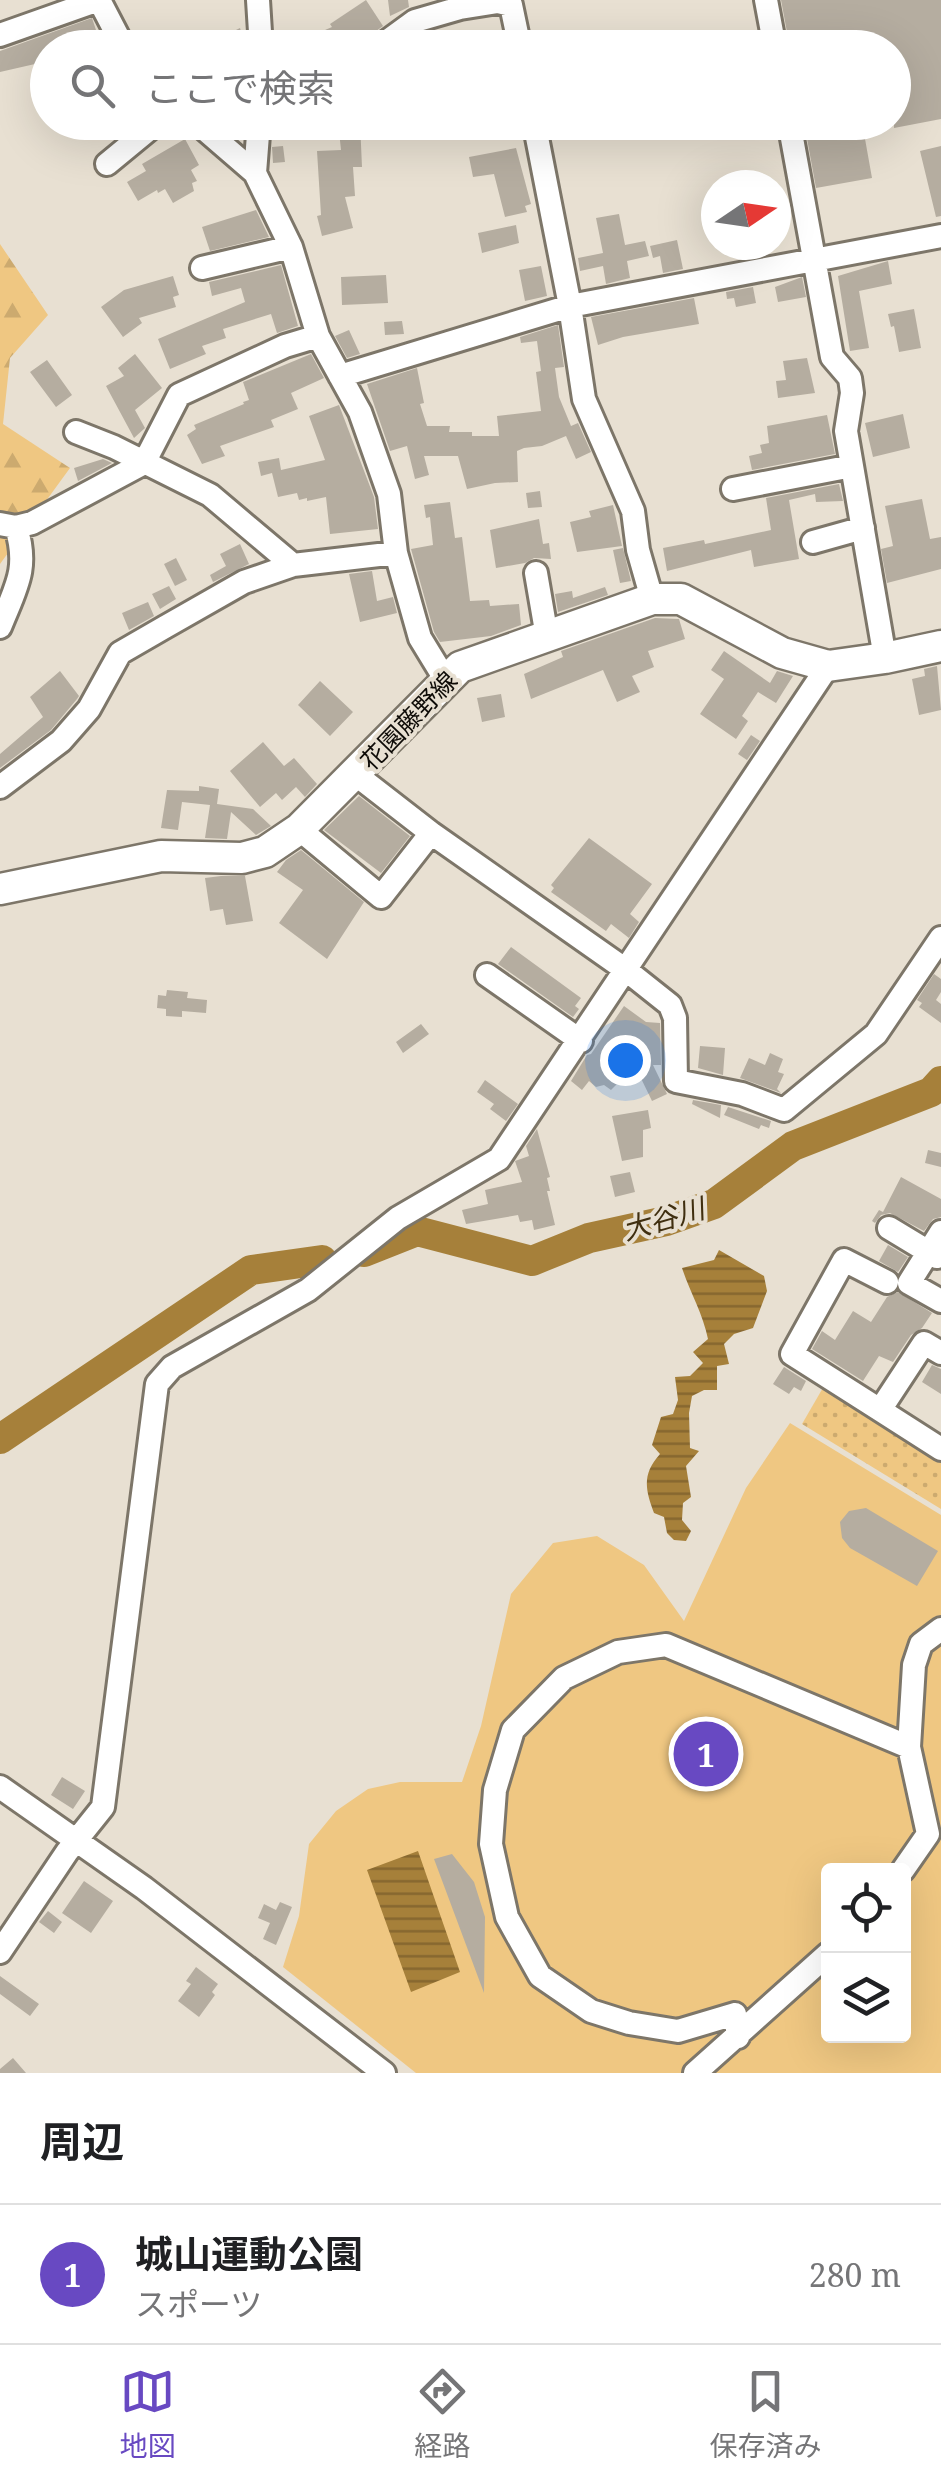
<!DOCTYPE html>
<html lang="ja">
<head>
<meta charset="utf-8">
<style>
	body { margin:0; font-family:"Noto Serif","Noto Sans JP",serif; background:#f2f2f2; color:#202124 }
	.controls { position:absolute; right:30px; bottom:30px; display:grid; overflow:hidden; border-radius:10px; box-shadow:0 10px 40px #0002 }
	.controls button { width:90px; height:90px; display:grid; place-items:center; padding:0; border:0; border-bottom:2px solid #e0e0e0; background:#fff; color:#202124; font:50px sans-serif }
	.compass { position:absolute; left:701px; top:170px; width:90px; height:90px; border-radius:50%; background:#fff; box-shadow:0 10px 40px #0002; rotate:77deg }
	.you { position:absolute; left:625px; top:1060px; width:35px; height:35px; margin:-25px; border:8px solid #fff; border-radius:50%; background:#1a73e8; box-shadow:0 0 0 15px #1a73e833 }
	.badge { display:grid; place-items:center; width:65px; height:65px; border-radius:50%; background:#6849c2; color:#fff; font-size:32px; font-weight:700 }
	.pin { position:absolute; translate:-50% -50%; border:5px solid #fff; box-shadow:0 2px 10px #0006 }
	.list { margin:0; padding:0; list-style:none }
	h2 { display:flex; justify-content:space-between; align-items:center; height:130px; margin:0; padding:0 40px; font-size:42px }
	h2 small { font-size:32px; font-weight:400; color:#757577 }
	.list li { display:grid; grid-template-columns:65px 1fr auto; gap:30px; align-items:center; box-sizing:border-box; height:140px; padding:0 40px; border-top:2px solid #e0e0e0 }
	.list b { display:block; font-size:38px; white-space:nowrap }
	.list p { margin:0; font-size:32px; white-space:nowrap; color:#757577 }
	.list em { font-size:32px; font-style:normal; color:#757577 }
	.icon { flex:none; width:55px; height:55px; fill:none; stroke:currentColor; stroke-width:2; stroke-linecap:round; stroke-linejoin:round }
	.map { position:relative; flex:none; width:941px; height:2073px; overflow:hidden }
	.search { position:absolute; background:#fff; box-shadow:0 10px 40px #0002; left:30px; right:30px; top:30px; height:110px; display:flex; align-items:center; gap:25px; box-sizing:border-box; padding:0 35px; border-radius:55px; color:#757577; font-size:38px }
	.sheet { height:270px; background:#fff }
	nav { display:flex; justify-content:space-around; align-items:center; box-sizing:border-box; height:140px; border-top:2px solid #e0e0e0; background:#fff; font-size:28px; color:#757577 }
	nav a { display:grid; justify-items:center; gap:5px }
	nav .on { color:#6849c2 }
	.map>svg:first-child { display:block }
	.forest { fill:url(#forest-firs) }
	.park { fill:url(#park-dots) }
	.garden { fill:#efc782; fill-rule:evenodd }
	.water { fill:url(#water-rules) }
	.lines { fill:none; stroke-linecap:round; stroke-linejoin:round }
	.river { stroke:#a6803a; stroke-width:30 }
	.building { fill:#b5ada0 }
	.minor-casing { stroke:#7d7669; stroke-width:28 }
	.major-casing { stroke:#7d7669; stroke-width:35 }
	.minor { stroke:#fff; stroke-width:22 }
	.major { stroke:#fff; stroke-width:30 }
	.labels { text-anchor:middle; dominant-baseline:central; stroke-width:8; stroke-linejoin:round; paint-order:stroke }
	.street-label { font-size:25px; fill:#0e0b07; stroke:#e8e0d2 }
	.water-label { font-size:28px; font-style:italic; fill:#402f10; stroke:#e8e0d2 }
</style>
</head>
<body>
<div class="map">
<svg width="941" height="2073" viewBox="0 0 941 2073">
	<defs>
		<pattern id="forest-firs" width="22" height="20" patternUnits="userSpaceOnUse" patternTransform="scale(2.5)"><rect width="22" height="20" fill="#efc782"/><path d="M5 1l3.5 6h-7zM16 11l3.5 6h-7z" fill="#ccaa6f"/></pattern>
		<pattern id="park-dots" width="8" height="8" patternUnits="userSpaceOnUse" patternTransform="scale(2.5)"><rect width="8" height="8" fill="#efc782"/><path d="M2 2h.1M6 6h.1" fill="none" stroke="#ccaa6f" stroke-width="1.8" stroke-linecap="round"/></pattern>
		<pattern id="water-rules" width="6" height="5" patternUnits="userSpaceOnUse" patternTransform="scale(2.5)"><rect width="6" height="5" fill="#a6803a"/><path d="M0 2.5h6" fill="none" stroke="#86672f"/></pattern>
	</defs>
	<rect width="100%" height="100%" fill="#e8e0d2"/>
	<path class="forest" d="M0,244L48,315L10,358L3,424L70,468L0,564Z"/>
	<path class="park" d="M824,1386L941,1460V1509L802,1424Z"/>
	<path class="garden" d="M790,1423L941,1515V2073H416L283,1967L299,1916L309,1844L336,1811L368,1789L400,1782H462L481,1726L511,1594L553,1543L597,1536L644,1565L684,1621L746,1488ZM828,1870H904V2036H828Z"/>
	<path class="water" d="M719,1250L764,1276L767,1291L753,1328L734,1334L724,1344L729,1364L717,1366V1390H704L692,1396L689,1413L690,1448L699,1451L686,1466L691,1497L683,1503L682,1520L691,1531L686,1541L674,1540L667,1533L664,1517L654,1513C645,1489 642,1474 660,1454L652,1445L661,1417L673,1414L678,1400L675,1377L690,1376L703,1363L693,1352L708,1339C703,1314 690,1292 682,1268L714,1260Z
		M418,1851L460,1972L411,1992L367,1870Z"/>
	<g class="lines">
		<path class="river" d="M364,1252L417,1231L532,1261L589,1238L666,1221L714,1204L793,1146L931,1092L941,1081
			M0,1439L251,1270L322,1260"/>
	</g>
	<path class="building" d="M366,0L383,26L368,37L367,35L348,48H283L332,27L330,24Z
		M388,0H408L409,7L390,16Z
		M781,0H941V119L894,128V48H790Z
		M92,18L100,42L86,48H48V61L0,72V51Z
		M240,28L246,48H200Z
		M338,122H360L362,167H353L355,196L345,197L353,228L322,236L317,216L321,215L317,151L341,150Z
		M804,122H862L872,178L816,188Z
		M185,139L199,165L191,170L197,181L192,183L194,191L173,203L165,189L158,193L157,190L138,201L127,182L146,171L142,164Z
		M283,146L285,162L273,163L272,147Z
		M941,146V216L936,217L920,151Z
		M516,148L531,204L525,206L527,212L505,217L494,174L473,177L469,157Z
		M256,210L269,237L210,251L202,227Z
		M619,214L625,245L645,241L649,256L627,261L630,278L606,284L603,266L580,271L578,258L603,253L596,218Z
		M516,225L519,243L482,253L478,233Z
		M677,240L683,269L663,273L660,256L653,258L650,246Z
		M888,261L892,284L859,291L869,348L850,351L838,276Z
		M281,265L298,326L277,333L271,314L223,329L226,338L202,346L206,354L170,369L158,339L245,302L241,288L212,296L209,282Z
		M541,266L547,296L525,301L519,270Z
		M386,275L388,303L342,305L341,277Z
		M173,276L179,295L173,297L176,307L139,318L142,323L123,337L101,307L124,290Z
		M802,277L806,297L778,302L775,287Z
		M753,287L756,303L736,307L734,298L727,299L726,292Z
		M694,298L699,324L623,337L598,345L591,317Z
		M914,309L921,348L899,352L894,326L891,327L888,314Z
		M402,321L404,334L385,335L384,322Z
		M558,325L564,367L555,368L559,397L571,426L578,423L591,452L576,459L566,436L542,446L524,448L517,451L518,482L495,483L467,489L458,456H424L429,475L415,479L407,446L390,451L367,384L417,368L424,403L420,404L427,426H450L449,432H472V436H499L497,416L541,411L536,372L541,371L537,341L521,343L520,337Z
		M349,330L360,354L347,358L335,336Z
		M135,354L162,388L135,410L145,428L134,438L106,386L124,376L118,368Z
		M311,354L324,378L291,393L298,409L271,420L274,427L220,446L225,456L202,464L187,435L196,429L194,425L244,404L243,402L249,400L243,382Z
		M807,358L815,393L778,398L776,381L786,380L783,361Z
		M47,360L72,395L56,407L30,372Z
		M339,405L374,497L378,529L330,534L326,497L307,501V498L299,500L297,493L278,497L272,473L261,476L258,462L279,458L281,470L325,460L309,416Z
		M903,414L910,448L873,457L865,423Z
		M827,415L835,454L752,470L749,456L762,453L760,445L769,443L767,426Z
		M103,459L112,463L78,481L74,468Z
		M839,484L843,501L816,502L815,494L789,500L799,559L754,567L751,550L667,571L663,548L704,540L705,544L771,530L766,498Z
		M540,491L542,507L528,508L526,493Z
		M922,499L930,539L941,537V569L887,583L881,549L893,546L885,506Z
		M450,502L455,538L462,537L470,601L489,600L490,606L519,604L521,625L491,636L440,642L434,632L411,549L433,545L430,517L426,518L424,505Z
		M613,505L622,546L577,552L570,522L591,517L589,511Z
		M539,519L543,544L549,543L551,559L534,558L525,563L496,568L490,530Z
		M240,544L249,564L213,582L210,575L226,566L220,554Z
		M623,548L631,581L620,583L613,550Z
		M176,558L187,580L175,586L164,564Z
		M372,571L377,601L393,597L397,613L360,622L349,574Z
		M169,586L176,599L160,609L152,594Z
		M605,587L608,595L558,612L555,594L572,591L573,598Z
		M148,602L154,616L129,630L122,613Z
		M655,618L679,619L685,639L648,651L654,667L632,676L640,692L617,702L603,670L531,699L524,674L563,657L561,651Z
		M724,651L770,683L777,671L793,676L776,703L758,692L742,716L748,721L736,739L700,714L724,679L711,670Z
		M937,666L941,710L919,715L912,679L925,676L924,669Z
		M60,671L79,696L77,699L51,730L0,768V754L43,717L30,697Z
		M320,681L353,712L330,736L298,705Z
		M501,694L505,717L482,722L477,698Z
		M751,735L760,741L747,760L738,754Z
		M263,742L284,766L294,758L317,784L305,797L296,787L282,800L276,793L260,807L230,771Z
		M199,786L219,789L217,804L253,809L271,826L256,835L231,812L227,839L205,838L210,805L182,802L178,830L161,828L167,790L199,791Z
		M359,796L410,836L381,873L324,830Z
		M589,838L652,884L630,914L639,922L629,938L611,924L606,931L551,892L554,888L551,885Z
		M301,850L364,902L327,959L279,923L303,890L277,872L286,860Z
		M221,876H245L253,921L226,925L223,909L210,911L205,878Z
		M511,947L581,998L575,1006L579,1009L573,1017L498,964Z
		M934,974L941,979V992L936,1000L941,1004V1023L919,1007L922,1003L917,1000Z
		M167,990L188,992L187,998L207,1000L206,1013L182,1011V1017L166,1016V1009L157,1008L158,995L166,996Z
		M624,1006L646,1022L660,1023L661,1065H653L667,1094L652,1101L635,1066L611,1090L604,1085L596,1087L589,1081L582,1090L571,1081L587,1055L591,1054Z
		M421,1024L429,1034L403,1053L396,1042Z
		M700,1046L725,1048L723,1075L698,1068Z
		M770,1053L783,1059L778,1072L784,1074L777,1089L781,1093L740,1078L749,1058L765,1065Z
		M485,1080L518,1104L506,1121L490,1109L494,1104L477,1092Z
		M693,1100L721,1105L720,1118L692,1104Z
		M728,1107L771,1121L769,1128L761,1125L759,1129L724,1115Z
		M648,1110L651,1128L643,1130V1157L622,1161L612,1116Z
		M537,1129L550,1177L547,1178L550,1191H547L555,1225L534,1230L532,1220L520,1222L518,1215L466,1224L462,1210L488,1204L485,1190L522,1182L515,1161L529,1156L526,1146Z
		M928,1150L941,1153V1167L925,1163Z
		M630,1172L635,1192L615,1197L610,1176Z
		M901,1177L941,1199V1217L933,1219L924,1231L890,1213L881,1215L875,1223L872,1221L879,1210L883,1212Z
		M888,1245L908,1257L898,1272L879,1261Z
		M898,1292L932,1313L922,1328L911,1335L893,1362L879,1356L863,1381L812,1349L822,1331L835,1340L853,1311L871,1322L887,1297Z
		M932,1365L941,1369V1394L922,1382Z
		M784,1367L806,1381L801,1391L794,1387L789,1394L773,1384Z
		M866,1508L938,1551L917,1586L850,1548L842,1538L840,1522L849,1511Z
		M62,1777L85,1791L73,1809L51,1795Z
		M452,1854L474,1882L485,1917L484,1993L434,1859Z
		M84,1881L113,1901L91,1933L62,1913Z
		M280,1902L292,1907L276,1945L263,1939L270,1923L258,1918L264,1904L276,1910Z
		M48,1911L62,1922L54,1933L39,1922Z
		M196,1967L218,1984L212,1992L215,1995L199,2017L178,2001L191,1984L186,1981Z
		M0,1976L39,2004L30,2016L0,1994Z
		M13,2058L26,2073H0V2069Z"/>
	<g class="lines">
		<defs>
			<path id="minor" d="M99,0L124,48
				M258,0L261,48
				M459,0L460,8L498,2L511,5L520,48
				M766,0L775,48
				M0,35L99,0
				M378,48L415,21L460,8
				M196,122L255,173L291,247L318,336L360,412L389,494L396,553L420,638L445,679
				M534,122L570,306L584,399L633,511L638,550L652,599
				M789,122L832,357L850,378L852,393L846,431L885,658
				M107,164L158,122
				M255,173L259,122
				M202,268L291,247
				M340,376L570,306L941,236
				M76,432L114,447L210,495L293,565
				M733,489L852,466
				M0,524L16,527L32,523L144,463L179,395L285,346L318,336
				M813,542L863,528
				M536,573L547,637
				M0,627C16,587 29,569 16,527
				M355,774L431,833L626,970L670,1005L675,1018L676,1081L742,1094L784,1110L876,1034L941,938
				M0,787L61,741L89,709L120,653L165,627L244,582L293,565L396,553
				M299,829L381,897L431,833
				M487,975L581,1041
				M889,1228L937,1257
				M941,1232L909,1283L941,1301
				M941,1353L924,1343L880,1410L941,1449
				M880,1410L792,1354L844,1260L887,1282
				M0,1787L144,1888L384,2073
				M903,1870L928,1834L909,1747L914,1665L921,1644L941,1629
				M0,1952L67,1852L103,1807L157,1384L172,1367L308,1290L398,1218L499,1159L828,666
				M738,2037L735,2014L678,2031L629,2023L591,2011L540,1976L507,1917L491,1844L495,1790L513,1730L564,1678L618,1652L666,1645L909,1747
				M695,2073L828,1954"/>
			<path id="major" d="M0,889L161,856L242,858L265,852L299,829L460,667L652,599H681L782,653L828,666L885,658L941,646"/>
		</defs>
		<use href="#minor" class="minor-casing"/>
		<use href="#major" class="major-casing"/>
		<use href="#minor" class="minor"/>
		<use href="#major" class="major"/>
	</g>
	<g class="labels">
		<g class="street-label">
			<text transform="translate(408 720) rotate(-46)">花園藤野線</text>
		</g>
		<g class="water-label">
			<text transform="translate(663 1218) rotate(-16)">大谷川</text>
		</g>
	</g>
</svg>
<div class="controls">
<button><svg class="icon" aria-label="locate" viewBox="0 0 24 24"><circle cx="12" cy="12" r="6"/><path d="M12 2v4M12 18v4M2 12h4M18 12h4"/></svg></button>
<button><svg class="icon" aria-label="layers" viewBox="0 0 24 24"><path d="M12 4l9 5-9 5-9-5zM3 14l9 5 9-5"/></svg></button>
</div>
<svg class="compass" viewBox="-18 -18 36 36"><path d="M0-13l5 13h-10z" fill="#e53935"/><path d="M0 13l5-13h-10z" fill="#757577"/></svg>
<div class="you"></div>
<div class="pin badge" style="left:706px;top:1754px">1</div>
<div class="search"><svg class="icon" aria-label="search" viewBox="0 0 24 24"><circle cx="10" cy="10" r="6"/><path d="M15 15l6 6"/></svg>ここで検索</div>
</div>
<section class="sheet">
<h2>周辺<small></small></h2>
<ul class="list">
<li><span class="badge">1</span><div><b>城山運動公園</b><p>スポーツ</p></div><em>280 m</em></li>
</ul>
</section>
<nav>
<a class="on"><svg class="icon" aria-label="map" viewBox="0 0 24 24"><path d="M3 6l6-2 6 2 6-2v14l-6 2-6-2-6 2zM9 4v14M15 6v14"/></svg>地図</a>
<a><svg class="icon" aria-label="directions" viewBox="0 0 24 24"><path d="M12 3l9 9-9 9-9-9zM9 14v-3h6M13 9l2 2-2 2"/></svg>経路</a>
<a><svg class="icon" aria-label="saved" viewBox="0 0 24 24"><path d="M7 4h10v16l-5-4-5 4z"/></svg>保存済み</a>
</nav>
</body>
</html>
